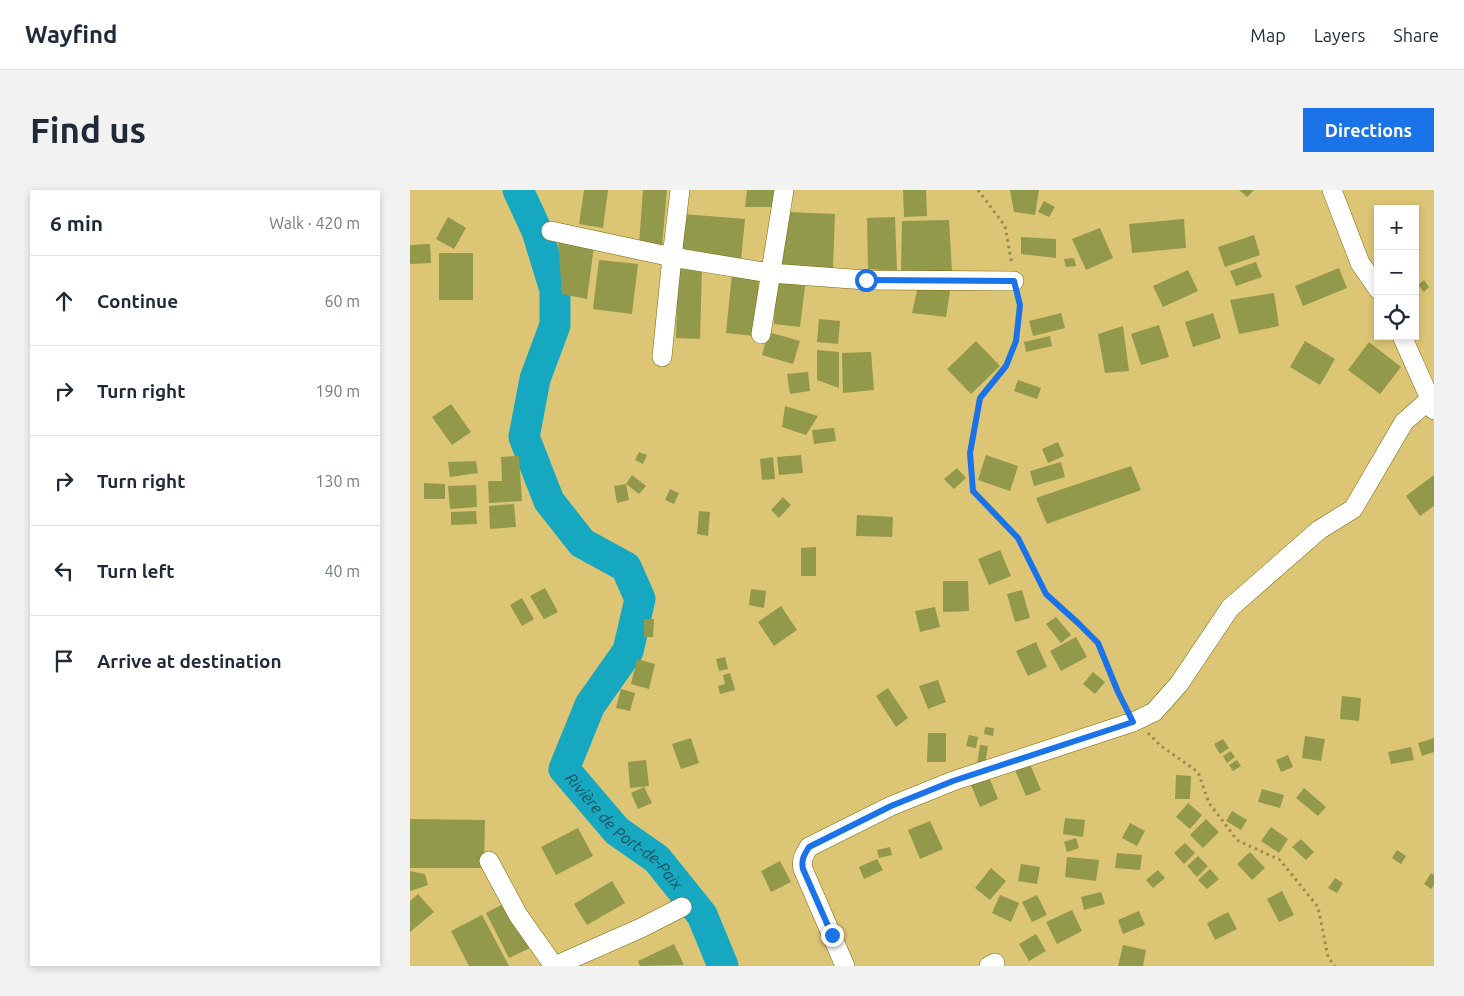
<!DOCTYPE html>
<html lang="en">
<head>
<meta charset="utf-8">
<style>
	body { margin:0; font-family:Ubuntu,sans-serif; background:#f2f2f3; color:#1f2937 }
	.controls { position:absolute; right:15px; top:15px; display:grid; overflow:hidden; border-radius:0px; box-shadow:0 2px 8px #0003 }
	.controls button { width:45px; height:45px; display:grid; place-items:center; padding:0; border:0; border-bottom:1px solid #e0e1e3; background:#fff; color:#1f2937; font:25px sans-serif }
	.stop { position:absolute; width:15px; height:15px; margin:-11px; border:4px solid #1a73e8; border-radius:50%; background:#fff }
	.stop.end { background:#1a73e8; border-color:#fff; box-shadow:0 1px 5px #0008 }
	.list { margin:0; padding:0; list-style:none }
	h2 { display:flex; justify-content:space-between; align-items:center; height:65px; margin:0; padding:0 20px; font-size:21px }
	h2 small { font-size:16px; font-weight:400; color:#747a83 }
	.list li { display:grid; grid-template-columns:32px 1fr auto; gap:15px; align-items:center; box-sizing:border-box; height:90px; padding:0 20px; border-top:1px solid #e0e1e3 }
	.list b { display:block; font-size:19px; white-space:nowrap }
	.list em { font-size:16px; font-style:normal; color:#747a83 }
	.icon { flex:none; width:28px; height:28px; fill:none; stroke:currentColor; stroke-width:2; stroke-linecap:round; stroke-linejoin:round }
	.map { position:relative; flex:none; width:1024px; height:776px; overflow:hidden; border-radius:0px }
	header { display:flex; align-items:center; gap:30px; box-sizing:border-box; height:70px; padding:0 25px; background:#fff; border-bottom:1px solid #e0e1e3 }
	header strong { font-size:24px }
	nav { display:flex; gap:28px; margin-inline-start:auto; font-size:18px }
	.intro { display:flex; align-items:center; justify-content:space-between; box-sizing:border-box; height:120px; padding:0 30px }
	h1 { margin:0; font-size:35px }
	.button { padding:12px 22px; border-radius:0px; background:#1a73e8; color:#fff; font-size:18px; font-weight:700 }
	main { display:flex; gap:30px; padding:0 30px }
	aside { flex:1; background:#fff; border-radius:0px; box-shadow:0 2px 8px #0003 }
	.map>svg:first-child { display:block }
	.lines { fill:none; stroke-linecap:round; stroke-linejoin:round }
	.river { stroke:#16a8c0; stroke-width:31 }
	.building { fill:#92994a }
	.minor-casing { stroke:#7b6504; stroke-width:20 }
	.path { stroke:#9b8a4e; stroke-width:3; stroke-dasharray:2.5 4; stroke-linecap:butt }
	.minor { stroke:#fff; stroke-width:19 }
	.route { stroke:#1a73e8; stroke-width:6 }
	.labels { text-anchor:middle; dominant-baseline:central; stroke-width:4; stroke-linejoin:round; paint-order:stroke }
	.water-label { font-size:16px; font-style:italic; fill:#1a505b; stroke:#dcc574 }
</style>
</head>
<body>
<header>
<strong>Wayfind</strong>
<nav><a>Map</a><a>Layers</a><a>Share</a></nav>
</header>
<div class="intro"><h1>Find us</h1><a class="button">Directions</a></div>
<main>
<aside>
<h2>6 min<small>Walk · 420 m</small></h2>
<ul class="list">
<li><svg class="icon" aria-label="ahead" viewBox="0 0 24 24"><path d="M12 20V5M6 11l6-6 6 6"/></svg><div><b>Continue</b></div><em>60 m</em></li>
<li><svg class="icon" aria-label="right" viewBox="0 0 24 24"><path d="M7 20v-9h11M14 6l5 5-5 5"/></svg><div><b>Turn right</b></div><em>190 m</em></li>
<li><svg class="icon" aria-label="right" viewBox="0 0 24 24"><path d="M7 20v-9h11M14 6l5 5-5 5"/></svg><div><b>Turn right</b></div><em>130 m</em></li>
<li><svg class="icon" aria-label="left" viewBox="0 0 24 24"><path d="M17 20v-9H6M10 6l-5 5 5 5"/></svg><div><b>Turn left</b></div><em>40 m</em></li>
<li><svg class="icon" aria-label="arrive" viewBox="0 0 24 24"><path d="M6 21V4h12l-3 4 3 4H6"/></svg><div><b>Arrive at destination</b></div></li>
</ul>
</aside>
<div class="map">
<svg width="1024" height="776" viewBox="0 0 1024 776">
	<rect width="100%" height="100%" fill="#dcc574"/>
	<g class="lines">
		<path class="river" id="s1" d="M108,0L127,41L145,100V135L125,189L114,247L139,311L172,353L216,377L230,409L218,461L180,515L154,579L207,641L247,669L292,725L313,776"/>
	</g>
	<path class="building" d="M174,0H198L193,38L169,34Z
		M233,0H257L252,56L229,54Z
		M337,0H367L366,17H335Z
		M493,0H516L517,26L494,27Z
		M600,0H629L625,25L604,22Z
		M829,0H844L837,7Z
		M634,11L645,17L639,27L628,22Z
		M379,22L425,24L423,79L369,77Z
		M273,24L335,29L331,70L270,65Z
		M38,27L56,38L44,59L26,49Z
		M485,27L487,81L458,79L457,28Z
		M774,29L776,58L722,63L719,34Z
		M539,30L542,81H491L492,31Z
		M690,38L703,68L676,80L662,49Z
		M844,45L850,65L815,77L808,57Z
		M611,47L646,49V68L611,64Z
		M148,50L184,56L177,109L152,104Z
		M20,54L21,73L0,74V55Z
		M29,63H63V110H29Z
		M664,68L666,76L656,77L654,69Z
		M189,70L228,74L222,124L183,119Z
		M846,72L852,87L826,96L820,81Z
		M268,77L292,78L290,149L266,148Z
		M929,78L937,98L893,116L885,96Z
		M778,80L788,101L753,117L743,96Z
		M322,84L349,87L344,146L316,143Z
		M366,90L395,96L390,137L364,134Z
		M1014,90L1019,97L1014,102L1008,95Z
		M508,96L540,101L536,127L502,123Z
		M864,103L869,136L829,144L820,110Z
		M651,123L655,138L623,146L619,131Z
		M803,123L811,148L783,157L775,132Z
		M409,129L430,131L428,154L407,152Z
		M749,135L759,167L731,175L721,144Z
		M713,136L719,181L695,183L688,144Z
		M358,142L390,151L383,174L352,165Z
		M640,146L642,156L616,162L614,152Z
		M566,151L590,176L561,204L537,179Z
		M895,151L925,169L910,195L880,177Z
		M959,152L991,177L970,204L938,180Z
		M407,160L429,162V198L407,190Z
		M461,162L464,200L433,203L432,163Z
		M398,182L400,201L380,204L377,184Z
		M608,190L631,198L627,209L604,201Z
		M41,214L61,242L42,255L22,227Z
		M375,216L408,226L396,245L372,237Z
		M424,238L426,251L404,254L402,240Z
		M648,252L654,266L638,273L632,259Z
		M229,262L237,265L233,274L225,270Z
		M391,265L393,283L369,285L367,267Z
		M576,265L608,276L600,301L568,290Z
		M109,266L112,311L79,313L78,291H92L91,267Z
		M363,267L365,289L352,290L350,269Z
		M66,271L68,283L40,287L38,272Z
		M651,272L655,287L624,296L620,281Z
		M721,276L731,300L637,334L626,308Z
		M547,278L556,288L544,299L534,289Z
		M222,285L236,296L229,304L216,294L219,310L207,313L204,296L216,294Z
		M1024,285V316L1010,326L996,306Z
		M14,293L35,294V309H14Z
		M66,295L67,317L40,319L38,296Z
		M260,299L269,303L264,314L255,310Z
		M373,307L381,315L369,328L361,320Z
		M104,314L106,337L80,339L79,316Z
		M66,321L67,334L41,335V322Z
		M289,321L300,322L298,346L287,344Z
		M447,325L483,327L482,347L446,346Z
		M406,357V386H391V358Z
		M590,360L601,386L579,395L568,369Z
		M533,391H558L559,421L533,422Z
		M135,398L148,422L134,429L120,406Z
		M341,399L356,401L354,418L339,415Z
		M612,400L620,428L605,432L597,404Z
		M112,408L124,429L112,436L100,415Z
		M371,416L387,440L364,456L348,432Z
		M525,417L530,437L510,442L505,421Z
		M646,427L661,445L651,453L636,434Z
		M234,429H244L243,447H234Z
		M666,447L677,467L651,481L640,461Z
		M626,452L637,477L618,486L606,461Z
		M315,467L318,479L309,481L306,469Z
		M227,469L245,474L239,499L221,494Z
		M683,482L695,492L685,504L673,494Z
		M320,483L325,500L310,504L308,496L315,494L313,485Z
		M528,490L536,512L518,519L509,496Z
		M478,498L498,528L486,537L466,506Z
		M211,499L225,503L220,521L206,518Z
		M932,506L951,508L949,531L930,529Z
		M575,537L584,538L583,546L574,544Z
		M518,543H536V572H517Z
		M559,545L568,547L566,558L556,556Z
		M895,546L915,549L911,571L892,568Z
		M281,548L289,573L271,579L262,554Z
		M1024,548V562L1012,566L1008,553Z
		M813,549L819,558L810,564L804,554Z
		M570,555L578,556L575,575L567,574Z
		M1001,557L1004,570L981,574L978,562Z
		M821,561L825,567L817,573L813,566Z
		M878,565L883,577L871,582L866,570Z
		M236,570L239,596L220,598L218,572Z
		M827,570L831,576L823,581L819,575Z
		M620,574L631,600L616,606L605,580Z
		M766,585L781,586L780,609H765Z
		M579,587L588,609L570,617L561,595Z
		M234,597L242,613L228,619L221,603Z
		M894,598L916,617L908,626L886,608Z
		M852,599L874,605L870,618L848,612Z
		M778,613L792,625L780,639L766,627Z
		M822,621L837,630L831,640L816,631Z
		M655,628L675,630L673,647L653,644Z
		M0,629L75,630L74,678H0Z
		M796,629L809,642L793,658L780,645Z
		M520,631L533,659L510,669L498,640Z
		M720,633L735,641L727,656L712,648Z
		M861,637L878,649L869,663L851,651Z
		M168,638L183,666L146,685L131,657Z
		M666,648L669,658L657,662L654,652Z
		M891,649L904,662L896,670L882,657Z
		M775,653L785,663L774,674L764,663Z
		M480,657L482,665L469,668L467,660Z
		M987,660L996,666L991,674L982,668Z
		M840,662L855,678L842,690L827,674Z
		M707,663L732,665L730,680L705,678Z
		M788,666L798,676L787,687L777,676Z
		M657,667L689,670L686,691L655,687Z
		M467,669L473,680L454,689L449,677Z
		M370,671L381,692L361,702L351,681Z
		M611,674L630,677L627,694L608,691Z
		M581,678L596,691L580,710L565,698Z
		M800,679L809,689L797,699L788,690Z
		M748,680L755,688L743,698L736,690Z
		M0,681L15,684L18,695L0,701Z
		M1021,683L1024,685V695L1021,699L1014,694Z
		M925,688L933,693L927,703L918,698Z
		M202,691L215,713L177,735L164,714Z
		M872,701L884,725L869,732L857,709Z
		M691,702L695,714L674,720L671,707Z
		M8,704L24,722L0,742V711Z
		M590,705L609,713L601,732L582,723Z
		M627,705L637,725L622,732L612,712Z
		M97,712L120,758L99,768L76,723Z
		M662,720L672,741L647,754L636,732Z
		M729,721L735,735L713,744L708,730Z
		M818,722L827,739L805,750L797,733Z
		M72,725L99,776H59L41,741Z
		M626,744L636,761L619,771L609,754Z
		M264,754L274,775L230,776L228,771Z
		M713,755L736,760L733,776H708Z"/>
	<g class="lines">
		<defs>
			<path id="minor" d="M922,0L950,73L968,99
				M141,41L262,67L360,83L456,90L604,91
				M351,144L374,0
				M992,146L1020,209L1024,220
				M252,167L262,67L270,0
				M79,671L108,725L144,776
				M145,776L231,738L272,717
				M435,776L393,679C391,670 394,665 399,657L481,616L543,591L723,532L744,522L769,494L820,418L909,340L943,319L994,232L1020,209
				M579,776L585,773"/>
		</defs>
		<use href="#minor" class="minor-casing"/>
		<path class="path" d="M568,0L595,36L602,75
			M608,108L610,115L606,151L596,176L570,208L560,263L563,301L608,348L636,404L668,433L688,453L715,516
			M738,543L751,556L788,582L799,613L827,650L870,670L908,717L918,767L925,776"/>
		<use href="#minor" class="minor"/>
	</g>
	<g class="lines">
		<path class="route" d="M422,745L393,679C391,670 394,665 399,657L481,616L543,591L723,532L708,502L688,453L668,433L636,404L608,348L563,301L560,263L570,208L596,176L606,151L610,115L604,91L456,90"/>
	</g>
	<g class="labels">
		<g class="water-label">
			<text stroke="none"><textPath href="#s1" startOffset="741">Rivière de Port-de-Paix</textPath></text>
		</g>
	</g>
</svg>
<div class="controls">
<button>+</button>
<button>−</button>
<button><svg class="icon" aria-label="locate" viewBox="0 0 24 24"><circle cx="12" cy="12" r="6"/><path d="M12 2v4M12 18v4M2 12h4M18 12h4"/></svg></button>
</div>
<div class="stop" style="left:456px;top:90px"></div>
<div class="stop end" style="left:422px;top:745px"></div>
</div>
</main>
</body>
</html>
